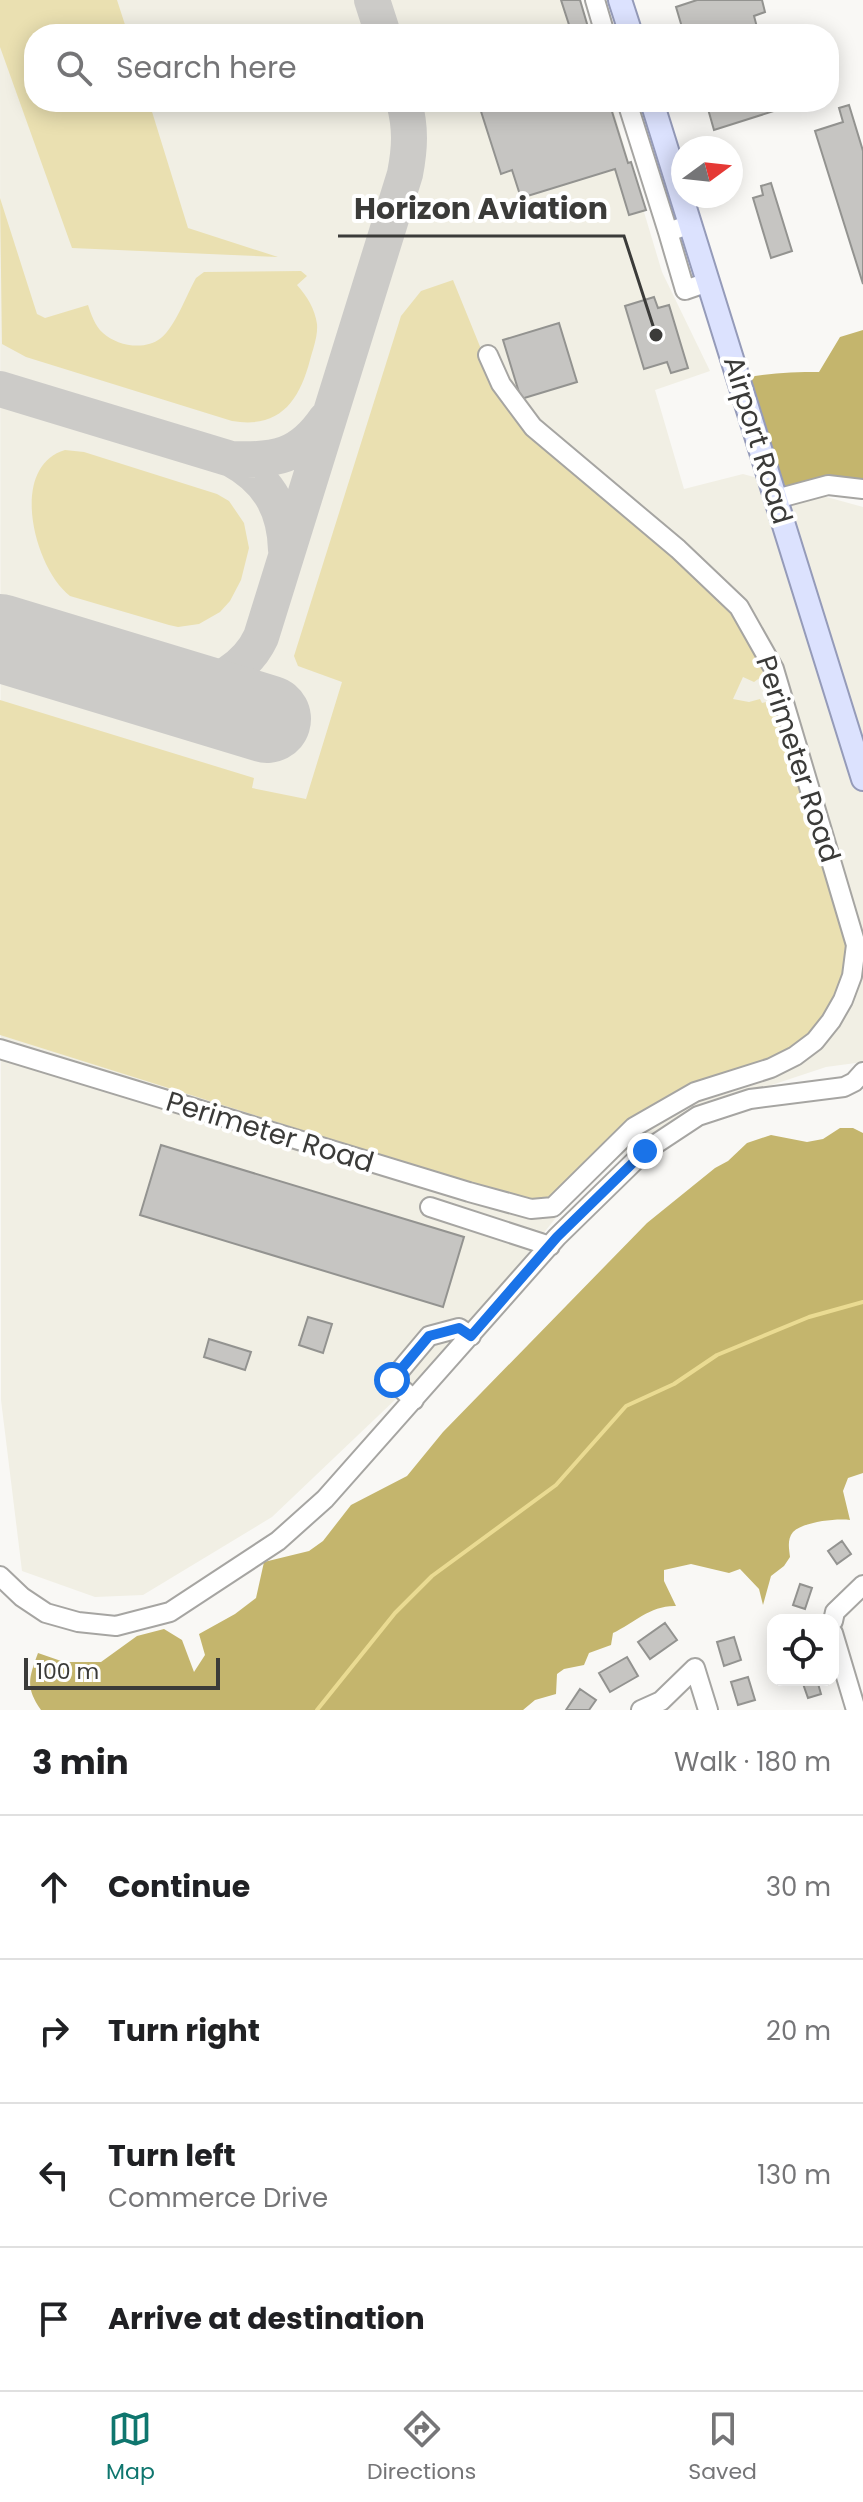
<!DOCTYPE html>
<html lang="en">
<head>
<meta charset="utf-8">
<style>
	body { margin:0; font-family:Poppins,sans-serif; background:#f2f2f2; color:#202124 }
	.controls { position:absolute; right:24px; bottom:24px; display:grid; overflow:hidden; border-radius:16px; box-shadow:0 4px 20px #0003 }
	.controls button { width:72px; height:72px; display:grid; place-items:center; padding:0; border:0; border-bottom:2px solid #e0e0e0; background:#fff; color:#202124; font:40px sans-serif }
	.compass { position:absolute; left:671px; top:136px; width:72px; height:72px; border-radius:50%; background:#fff; box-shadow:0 4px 20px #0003; rotate:75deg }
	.scale { position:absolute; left:24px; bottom:20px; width:196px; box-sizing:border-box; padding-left:8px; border:4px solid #3b3b39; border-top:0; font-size:22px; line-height:28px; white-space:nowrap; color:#3b3b39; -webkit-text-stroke:6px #fff; paint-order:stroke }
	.stop { position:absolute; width:24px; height:24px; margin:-18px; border:6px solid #1a73e8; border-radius:50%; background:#fff }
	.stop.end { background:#1a73e8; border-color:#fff; box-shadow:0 2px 8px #0008 }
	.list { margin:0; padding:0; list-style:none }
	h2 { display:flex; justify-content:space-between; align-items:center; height:104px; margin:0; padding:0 32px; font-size:34px }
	h2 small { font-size:26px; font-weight:400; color:#757577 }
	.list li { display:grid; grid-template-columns:52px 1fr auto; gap:24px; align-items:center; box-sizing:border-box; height:144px; padding:0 32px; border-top:2px solid #e0e0e0 }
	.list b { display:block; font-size:30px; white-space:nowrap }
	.list p { margin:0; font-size:26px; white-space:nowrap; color:#757577 }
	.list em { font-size:26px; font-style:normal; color:#757577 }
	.icon { flex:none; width:44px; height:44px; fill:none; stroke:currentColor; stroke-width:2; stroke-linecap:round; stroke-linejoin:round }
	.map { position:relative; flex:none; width:863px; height:1710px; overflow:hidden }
	.search { position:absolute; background:#fff; box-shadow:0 4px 20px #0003; left:24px; right:24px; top:24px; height:88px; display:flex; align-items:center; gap:20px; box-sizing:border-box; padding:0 28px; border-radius:32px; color:#757577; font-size:30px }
	.sheet { height:680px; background:#fff }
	nav { display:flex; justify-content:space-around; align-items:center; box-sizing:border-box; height:112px; border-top:2px solid #e0e0e0; background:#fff; font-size:22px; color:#757577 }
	nav a { display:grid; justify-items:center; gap:4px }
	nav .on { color:#0f766e }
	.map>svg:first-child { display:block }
	.built { fill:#f1efe4 }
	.green { fill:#eae0b1 }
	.forest { fill:#c4b56d }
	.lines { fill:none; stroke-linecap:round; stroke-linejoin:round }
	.stream { stroke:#eadb92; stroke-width:4 }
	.taxiway { stroke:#cccbc8; stroke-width:36 }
	.runway { stroke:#cccbc8; stroke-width:88 }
	.building { fill:#c6c5c2; stroke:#939390; stroke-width:2 }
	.minor-casing { stroke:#a6a5a2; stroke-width:22 }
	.major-casing { stroke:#959bb9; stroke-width:26 }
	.minor { stroke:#fff; stroke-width:18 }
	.major { stroke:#dce2fe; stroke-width:22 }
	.route { stroke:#1a73e8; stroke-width:10 }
	.labels { text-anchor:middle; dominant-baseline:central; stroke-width:8; stroke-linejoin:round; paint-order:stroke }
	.street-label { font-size:28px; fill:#3b3b39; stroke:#fff }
	.leader { fill:none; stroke:#3b3b39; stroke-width:3 }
	.callout-dot { fill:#3b3b39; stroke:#fff; stroke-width:3 }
	.callout-label { font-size:30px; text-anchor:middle; font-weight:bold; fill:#3b3b39; stroke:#fff; stroke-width:8; stroke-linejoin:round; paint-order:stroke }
</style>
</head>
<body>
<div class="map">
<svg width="863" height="1710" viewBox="0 0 863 1710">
	<rect width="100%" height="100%" fill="#f9f8f5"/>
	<path class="built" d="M0,0H581L591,34H34V102H611L662,272L710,371L655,390L684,489L743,474L863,507V1062L826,1067L717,1103L634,1144L562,1210L461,1337L272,1517L143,1595L95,1597L22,1571L1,1400Z"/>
	<path class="green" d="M0,0H117L128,34H34V102H149L188,228L278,257L72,248L0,47Z
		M0,198L37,314L45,318L88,305C91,314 95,326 103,333C117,346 145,351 161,338C175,327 187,294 196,278L204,272L301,271L307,276L297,285C307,296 315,309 317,324C318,336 313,349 310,360C299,402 279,429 232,421L26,357L2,344Z
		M453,280L494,381L736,610L765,665L761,677L754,682L743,677L733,699L749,702L760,699L762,703L775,700L848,946L841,989L811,1035L792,1050L693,1085L556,1197L531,1202L0,1035V700L254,778L252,788L306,799L342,682L298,666L294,656L401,316L421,291Z
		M65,450L84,452L217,494L229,501L244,523L249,548L241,580L230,601L220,612L199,624L178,627L169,625L70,596C34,568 8,467 65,450Z"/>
	<path class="forest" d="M863,330V490L779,499L743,378C767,373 794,372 819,372L840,337Z
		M840,1128H853L863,1133V1473L848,1478L843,1491L850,1520C836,1518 803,1522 793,1532C787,1539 789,1549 790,1557L784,1566L771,1576L763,1605L759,1589L740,1569L729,1573L691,1564L664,1570V1581L676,1606C651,1605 634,1623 613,1633L611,1645L589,1653L584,1665L564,1669L557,1674L556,1694L535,1700L523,1710H41C25,1687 29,1678 38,1653L64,1662H101L137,1636L164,1629L182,1640L194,1672L205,1655L199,1634L235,1614L256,1598L264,1562L309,1551L323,1541L351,1505L407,1476L443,1432L647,1223L715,1168L728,1161L747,1143L771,1135L807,1142L823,1139Z"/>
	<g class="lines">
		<path class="stream" d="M317,1710L395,1613L432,1576L556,1485L626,1406L674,1384L717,1355L809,1317L863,1302"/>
		<path class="taxiway" d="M372,0L383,34
			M0,389L231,459C268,479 285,508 286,550
			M231,459C275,461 300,457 326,419
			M178,694C211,686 246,670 261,637L405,174C410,148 411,128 404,102"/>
		<path class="runway" d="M0,638L267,719"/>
	</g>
	<path class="building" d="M561,0H580L590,34H572Z
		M697,0H762L765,12L754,16L758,31L769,28L771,34H684L676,7Z
		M478,102H609L628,163L631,162L646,210L629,215L615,169L521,198L512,170L501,174Z
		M706,102H799V103L714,130Z
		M849,105L863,151V284L815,131L843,122L839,108Z
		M771,183L792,251L771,258L753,198L763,195L761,186Z
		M654,297L658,308L669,305L688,368L671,373L667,362L644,369L625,306Z
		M559,323L577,382L521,399L503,340Z
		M161,1145L464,1237L443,1307L140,1215Z
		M308,1317L332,1324L323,1353L299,1345Z
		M209,1339L251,1352L245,1370L204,1357Z
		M842,1541L851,1554L837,1564L828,1551Z
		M800,1584L812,1588L805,1609L793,1605Z
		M665,1623L677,1640L650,1659L638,1642Z
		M734,1637L741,1660L724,1666L717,1642Z
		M627,1657L638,1676L610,1692L599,1673Z
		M748,1677L755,1700L738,1705L731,1682Z
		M817,1680L821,1694L808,1698L802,1681Z
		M580,1689L596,1700L589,1710H566Z"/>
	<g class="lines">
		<defs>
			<path id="minor" d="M595,0L605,34
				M627,102L668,232L691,224
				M668,232L685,290L708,282
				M776,499L828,485L863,489
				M0,1049L469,1192L531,1209L553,1207L634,1127L695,1092L771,1068L795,1056L815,1041L831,1021L843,1000L852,976L856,945L774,669L739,607L678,549L533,427L501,384L488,355
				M430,1207L550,1246
				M414,1400L392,1380L429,1336L459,1328L471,1336
				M0,1576L22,1597L46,1613L78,1622L116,1626L170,1612L278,1541L325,1499L557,1237L645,1151L698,1116L750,1099L844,1087L854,1082L863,1072
				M833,1621L835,1612L863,1585
				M833,1633L856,1710
				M641,1710L661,1701L695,1668L708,1710"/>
			<path id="major" d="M620,0L631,34
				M652,102L863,779"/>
		</defs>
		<use href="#minor" class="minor-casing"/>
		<use href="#major" class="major-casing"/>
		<use href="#minor" class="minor"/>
		<use href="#major" class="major"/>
	</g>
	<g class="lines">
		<path class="route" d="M392,1380L429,1336L459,1328L471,1336L557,1237L645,1151"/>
	</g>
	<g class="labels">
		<g class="street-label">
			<text transform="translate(758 440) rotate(73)">Airport Road</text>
			<text transform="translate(798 759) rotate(72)">Perimeter Road</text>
			<text transform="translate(270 1132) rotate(17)">Perimeter Road</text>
		</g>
	</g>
	<path class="leader" d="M656 335L624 236H338"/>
	<circle class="callout-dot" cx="656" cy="335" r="8"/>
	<g class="callout-label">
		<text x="481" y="219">Horizon Aviation</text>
	</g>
</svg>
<div class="controls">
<button><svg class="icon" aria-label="locate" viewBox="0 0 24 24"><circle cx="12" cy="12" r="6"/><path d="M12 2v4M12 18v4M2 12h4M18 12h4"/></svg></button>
</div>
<svg class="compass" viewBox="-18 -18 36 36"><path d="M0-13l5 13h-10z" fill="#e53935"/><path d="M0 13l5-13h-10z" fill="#757577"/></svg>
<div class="scale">100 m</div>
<div class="stop" style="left:392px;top:1380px"></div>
<div class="stop end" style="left:645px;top:1151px"></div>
<div class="search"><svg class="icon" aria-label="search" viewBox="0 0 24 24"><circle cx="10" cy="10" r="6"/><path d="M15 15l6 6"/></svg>Search here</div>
</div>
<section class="sheet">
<h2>3 min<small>Walk · 180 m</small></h2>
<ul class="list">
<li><svg class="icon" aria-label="ahead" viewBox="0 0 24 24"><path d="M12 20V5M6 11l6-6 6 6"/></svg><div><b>Continue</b></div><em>30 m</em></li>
<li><svg class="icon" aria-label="right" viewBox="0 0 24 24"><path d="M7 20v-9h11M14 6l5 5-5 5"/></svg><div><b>Turn right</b></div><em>20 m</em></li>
<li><svg class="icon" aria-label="left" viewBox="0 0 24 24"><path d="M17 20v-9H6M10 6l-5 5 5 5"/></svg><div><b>Turn left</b><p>Commerce Drive</p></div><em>130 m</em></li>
<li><svg class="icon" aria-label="arrive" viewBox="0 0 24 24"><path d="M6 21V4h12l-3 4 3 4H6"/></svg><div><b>Arrive at destination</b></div></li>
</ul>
</section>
<nav>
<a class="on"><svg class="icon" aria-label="map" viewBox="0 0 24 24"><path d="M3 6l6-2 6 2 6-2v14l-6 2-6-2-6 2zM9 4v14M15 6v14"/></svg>Map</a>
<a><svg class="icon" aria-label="directions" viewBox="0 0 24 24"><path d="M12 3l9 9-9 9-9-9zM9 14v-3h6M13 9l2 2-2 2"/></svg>Directions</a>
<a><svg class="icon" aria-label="saved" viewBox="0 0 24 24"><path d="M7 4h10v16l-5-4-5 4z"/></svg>Saved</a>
</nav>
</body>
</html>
